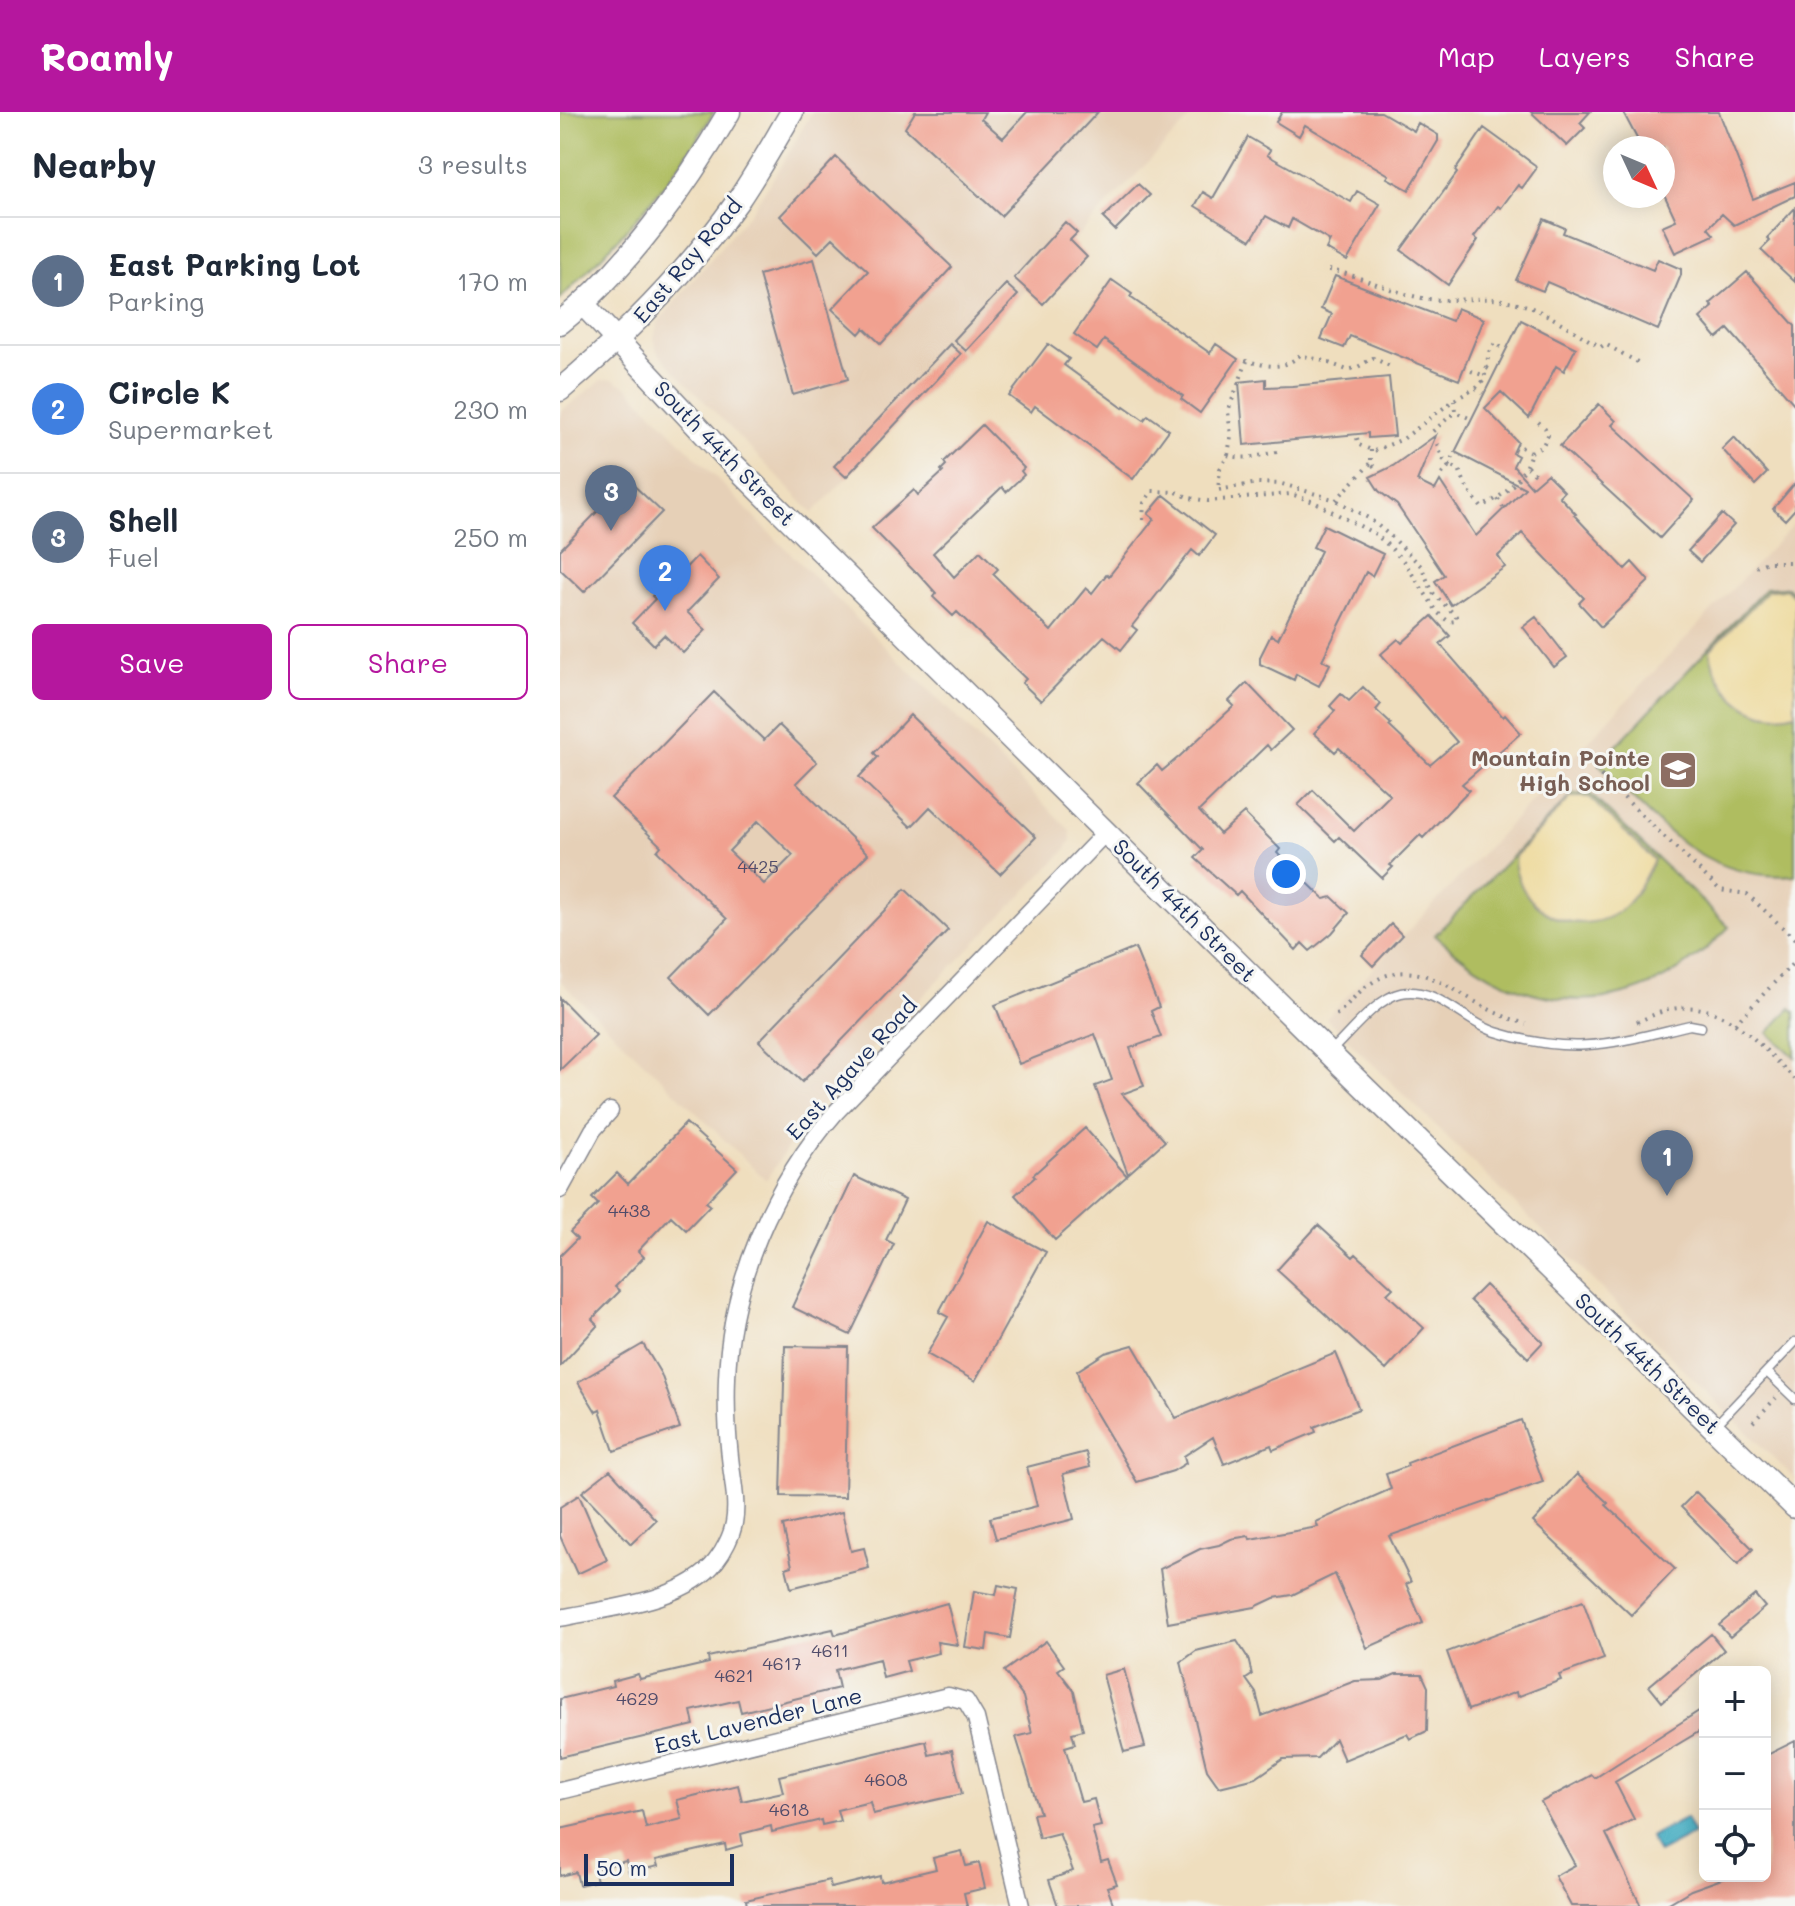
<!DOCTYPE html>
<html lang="en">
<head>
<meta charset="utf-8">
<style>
	body { margin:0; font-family:Mali,sans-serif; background:#f6f6f7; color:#1f2937 }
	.controls { position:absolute; right:24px; bottom:24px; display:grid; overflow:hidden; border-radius:12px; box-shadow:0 4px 20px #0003 }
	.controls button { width:72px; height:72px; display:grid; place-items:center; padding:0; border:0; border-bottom:2px solid #e0e1e3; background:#fff; color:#1f2937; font:40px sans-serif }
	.compass { position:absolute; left:1043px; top:24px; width:72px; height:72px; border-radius:50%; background:#fff; box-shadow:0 4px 20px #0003; rotate:134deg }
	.scale { position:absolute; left:24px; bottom:20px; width:150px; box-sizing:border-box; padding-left:8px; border:4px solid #1b2f5e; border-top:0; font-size:22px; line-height:28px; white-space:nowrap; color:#1b2f5e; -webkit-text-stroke:6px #f6f6f2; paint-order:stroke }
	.you { position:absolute; left:726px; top:762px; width:28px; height:28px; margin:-20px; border:6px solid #fff; border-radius:50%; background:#1a73e8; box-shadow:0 0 0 12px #1a73e833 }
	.badge { display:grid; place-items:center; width:52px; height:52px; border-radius:50%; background:#b5179e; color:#fff; font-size:26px; font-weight:700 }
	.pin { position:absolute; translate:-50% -66px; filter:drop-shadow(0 2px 4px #0008) }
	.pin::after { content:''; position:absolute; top:42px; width:28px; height:24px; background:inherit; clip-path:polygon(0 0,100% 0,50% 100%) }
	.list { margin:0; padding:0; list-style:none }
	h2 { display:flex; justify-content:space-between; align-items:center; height:104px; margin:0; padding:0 32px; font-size:34px }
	h2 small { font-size:26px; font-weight:400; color:#747a83 }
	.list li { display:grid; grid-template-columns:52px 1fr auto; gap:24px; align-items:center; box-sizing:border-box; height:128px; padding:0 32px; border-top:2px solid #e0e1e3 }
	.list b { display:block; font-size:30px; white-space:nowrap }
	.list p { margin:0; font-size:26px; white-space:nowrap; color:#747a83 }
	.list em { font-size:26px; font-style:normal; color:#747a83 }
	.actions { display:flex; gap:16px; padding:24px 32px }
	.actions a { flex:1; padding:18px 0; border:2px solid #b5179e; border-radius:12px; text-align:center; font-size:28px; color:#b5179e }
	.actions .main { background:#b5179e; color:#fff }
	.icon { flex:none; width:44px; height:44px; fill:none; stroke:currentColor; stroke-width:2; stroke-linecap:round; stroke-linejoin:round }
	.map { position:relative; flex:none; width:1235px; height:1794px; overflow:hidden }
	header { display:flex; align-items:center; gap:48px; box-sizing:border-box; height:112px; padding:0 40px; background:#b5179e; color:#fff }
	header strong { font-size:38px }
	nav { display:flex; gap:44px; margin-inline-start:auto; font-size:28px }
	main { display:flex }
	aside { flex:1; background:#fff }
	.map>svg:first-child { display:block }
	.built { fill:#e6d0b7 }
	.green { fill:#afbd60; stroke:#65765f; stroke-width:2 }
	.sand { fill:#eeda9e; stroke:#84847e; stroke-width:2 }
	.water { fill:#42acc1; stroke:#2e6e90; stroke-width:2 }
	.building { fill:#f1a190; fill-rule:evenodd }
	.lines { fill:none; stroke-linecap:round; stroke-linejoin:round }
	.lane-casing { stroke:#85868e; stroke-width:11 }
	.street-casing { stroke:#85868e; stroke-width:19 }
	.secondary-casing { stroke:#85868e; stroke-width:25 }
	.path { stroke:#85868e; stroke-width:4; stroke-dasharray:2 6; stroke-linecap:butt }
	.lane { stroke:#fff; stroke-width:8 }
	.street { stroke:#fff; stroke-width:16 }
	.secondary { stroke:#fff; stroke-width:22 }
	.labels { text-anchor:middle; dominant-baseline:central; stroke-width:6; stroke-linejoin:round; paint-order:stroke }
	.number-label { font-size:18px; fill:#504c6a }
	.street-label { font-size:22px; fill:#1b2f5e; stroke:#f6f6f2 }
	.education-label { font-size:22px; font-weight:bold; fill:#785e54; stroke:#f6f6f2; text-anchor:end }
</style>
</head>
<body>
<header>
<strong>Roamly</strong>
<nav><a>Map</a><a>Layers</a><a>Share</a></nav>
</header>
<main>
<aside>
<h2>Nearby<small>3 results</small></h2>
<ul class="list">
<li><span class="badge" style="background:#5c6f8a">1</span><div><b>East Parking Lot</b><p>Parking</p></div><em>170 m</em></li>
<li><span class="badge" style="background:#3f7fe0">2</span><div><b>Circle K</b><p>Supermarket</p></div><em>230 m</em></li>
<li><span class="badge" style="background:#5c6f8a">3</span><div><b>Shell</b><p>Fuel</p></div><em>250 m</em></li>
</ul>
<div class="actions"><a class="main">Save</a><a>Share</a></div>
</aside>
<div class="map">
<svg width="1235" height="1794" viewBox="0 0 1235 1794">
	<rect width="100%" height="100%" fill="#f6f6f2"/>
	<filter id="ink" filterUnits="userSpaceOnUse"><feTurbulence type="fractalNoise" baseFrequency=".0125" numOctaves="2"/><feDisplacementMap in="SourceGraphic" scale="16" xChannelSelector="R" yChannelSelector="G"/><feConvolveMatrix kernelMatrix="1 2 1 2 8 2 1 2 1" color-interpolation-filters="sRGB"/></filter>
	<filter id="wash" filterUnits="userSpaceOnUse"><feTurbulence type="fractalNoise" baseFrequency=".006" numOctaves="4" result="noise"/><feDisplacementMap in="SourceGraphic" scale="32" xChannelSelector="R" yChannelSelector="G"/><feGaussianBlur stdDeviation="1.8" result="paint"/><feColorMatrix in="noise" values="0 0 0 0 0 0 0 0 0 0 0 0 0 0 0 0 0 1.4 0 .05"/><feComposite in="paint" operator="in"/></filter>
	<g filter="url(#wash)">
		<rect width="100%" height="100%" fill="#efdebe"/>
		<path class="built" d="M252,0H636L253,401L109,253L97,239L94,226L98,210L192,98L220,56Z
			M53,267L67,275L84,292L213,424L510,718L511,728L503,741L289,960L233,1027L206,1068L0,869V300L42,268Z
			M1235,411V1367L766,906Z"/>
		<path class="green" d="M0,0H154C113,71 57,130 0,187Z
			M1227,475L1235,483V763C1144,771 1096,709 1039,652L1206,476Z
			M1013,682H1030L1169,815C1079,910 971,911 875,823Z
			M1231,896L1235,900V945L1208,921Z"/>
		<path class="sand" d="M1226,477L1235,486V601C1193,614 1155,578 1150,538L1208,478Z
			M1011,685H1029L1094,748C1083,768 1074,791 1053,803C1019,822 972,805 959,768C956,759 953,752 955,744Z"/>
		<path class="water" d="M1126,1706L1134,1722L1098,1741L1090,1725Z"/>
		<g id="blocks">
			<path class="building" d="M355,0H425L421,7L443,26L467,0H538L441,104L345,16Z
				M722,0H821L854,19L858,11L878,23V29L849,78L827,66L829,63L745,13L739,24L716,10Z
				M971,0H1030L1020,11L1025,16L1007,34Z
				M1063,0H1159L1193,87L1235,70V84L1174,113L1162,102L1148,116L1154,123L1115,141L1102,114L1116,108L1103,80V36H1082Z
				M924,16L975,53L976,57L962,76L958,73L941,96L938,94L914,125L918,128L888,173L841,138L897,61L895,59Z
				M688,25L710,38L707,43L791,90L797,79L820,92L787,149L766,137L770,129L732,107L728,116L706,104L691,128L635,94L643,80L653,86Z
				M276,45L392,155L321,232L304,216L299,222L272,197L308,159L273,126L258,141L220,104Z
				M578,72L590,83L555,118L543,106Z
				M1235,96V170L1201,138L1210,129L1207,126Z
				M984,107L1005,116L1003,121L1093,158L1098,147L1121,157V163L1098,218L987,170L983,179L956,168Z
				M505,110L517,121L510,128L527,145L483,192L454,166Z
				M254,147L288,267L233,283L199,163Z
				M1187,160L1235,214V293L1168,217L1157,226L1140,206L1153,195L1150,192Z
				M775,164L892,209L897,196L924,207L899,268L790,224L784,236L761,227L772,202L761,197Z
				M552,168L572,182L570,185L650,241L656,232L678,247L640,301L621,287L623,284L544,228L537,238L514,222Z
				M446,172L458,183L406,239L394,228Z
				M961,208L1016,236L1004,259L996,254L969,306L941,280L925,296L958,330L953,341L958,344L953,354L972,375L987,362L1004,379L999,384L1016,402L1014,403L1065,457L1072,450L1089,469L1041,515L1019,491L1024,486L962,421L938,444L945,455L891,493L875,469L884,463L837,393L819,379L810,365L833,354L876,323L857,369L875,378L880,369L916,424L965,376L895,340Z
				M390,232L401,242L286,365L274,354Z
				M488,232L509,247L504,253L563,296L564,294L584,308L588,303L609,318L573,367L475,294L471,300L449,284Z
				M829,265L835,324L808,326V321L684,333L679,270L706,267V275L732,274Z
				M1039,292L1056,309L1052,313L1134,388L1100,426L1000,334Z
				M422,313L464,356L461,359L464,363L446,380L442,375L373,441L394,465L420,439L438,457L433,462L491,519L526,476L532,481L547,462L549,464L594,407L588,402L604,383L655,423L639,444L632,438L572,514L577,518L561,538L544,524L481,589L462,571L466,567L397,500L393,504L373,485L376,481L357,460H355L312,416L354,378L358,383L383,360L381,358L386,353L384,350Z
				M1174,325L1207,361L1195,373L1162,337Z
				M68,368L102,400L24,480L0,457V438Z
				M1235,371V397L1225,408L1213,397Z
				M1162,402L1174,413L1140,450L1128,439Z
				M764,413L823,442L812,464L806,460L762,548L770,552L759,574L736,562L734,568L700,552V545L711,523L718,527L761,439L753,435Z
				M137,444L159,467L127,500L146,518L123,541L104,523L94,533L72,511L95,487L92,484L110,466L113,469Z
				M872,504L890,524L880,532L943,605L945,603L961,621L902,672L909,678L863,726L860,723L830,753L833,755L822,766L779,725L775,729L738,693L753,678L794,719L830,683L779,636L775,640L754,621L775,599L770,594L781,582L789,589L803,575L821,592L816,598L831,612L829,614L870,653L897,630L821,542L838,527L842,531Z
				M976,505L1007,545L994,555L963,515Z
				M687,571L732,618L711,638L707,633L639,699L660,722L684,701L720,737L717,741L764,787L772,785L789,801L772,821L750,839L742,831L736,838L680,779L676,783L635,746L643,738L578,671L597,653L602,659L620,644L674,594L669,589Z
				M154,580L204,628L219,613L257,650L236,671L308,742L149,903L111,865L167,807L97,739L101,734L51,686ZM198,709L233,743L204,772L169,739Z
				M350,603L476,725L440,762L370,695L351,715L299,665L318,645L314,641Z
				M345,777L388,818L242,970L199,929Z
				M831,812L842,823L813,854L802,843Z
				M575,836L599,895L591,899L601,925L570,936L584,974L562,982L605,1029L568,1062L535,974L552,968L535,922L459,952L435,893Z
				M0,886L36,923L0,958Z
				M126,1011L177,1057L146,1090L150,1093L126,1118L111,1104L78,1139L84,1145L55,1175L60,1179L32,1207L38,1213L0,1254V1144L17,1127L10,1120L38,1092L32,1086L57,1061L68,1072Z
				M525,1016L567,1064L495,1128L455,1083L475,1065L473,1063Z
				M294,1064L345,1088L326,1128L334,1132L290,1223L232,1195Z
				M428,1109L486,1140L415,1269L367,1242L388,1205L379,1200Z
				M758,1113L793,1145L796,1142L833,1176L827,1182L864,1216L826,1258L717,1158Z
				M925,1173L983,1230L968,1246L910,1188Z
				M83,1232L101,1262L120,1316L54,1339L40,1298L36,1300L18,1270Z
				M573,1233L616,1306L776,1241L799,1297L754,1315L756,1320L713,1338L711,1333L664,1352L653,1325L624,1344L626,1351L613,1359L577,1370L523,1279L517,1259L545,1241Z
				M225,1234L288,1235L285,1385L221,1384Z
				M961,1308L983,1370L829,1424L851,1470L846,1472L863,1511L807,1536L775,1462L732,1483L714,1486L695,1495L608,1511L600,1457L640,1437L659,1433L671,1427L689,1424L690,1427L758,1415L756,1410L831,1377L826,1362L848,1354L847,1351Z
				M526,1340L530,1355L503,1362L514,1407L436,1427L430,1406L477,1394L467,1355Z
				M50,1358L96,1408L71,1432L22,1380Z
				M1017,1362L1048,1391L1046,1393L1115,1457L1071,1503L973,1410Z
				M1136,1380L1193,1437L1178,1452L1121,1395Z
				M19,1383L47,1448L17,1462L0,1424V1395Z
				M282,1400L291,1439L304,1436L309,1456L231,1476L226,1456L232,1454L223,1414Z
				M438,1473L458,1477L450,1526L428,1522L426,1538L405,1535L414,1479L436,1483Z
				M1195,1483L1205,1495L1170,1525L1159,1513Z
				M1023,1489L1044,1547L999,1563L1001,1568L957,1585L956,1580L908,1598L887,1540Z
				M387,1491L398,1533L377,1530L379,1541L346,1549L349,1559L323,1566L319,1547L275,1558L279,1576L181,1600L178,1588L131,1599L134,1613L0,1645V1587L53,1574L52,1569L78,1562L80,1567L149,1551L148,1545L273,1517L275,1523Z
				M1151,1522L1164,1538L1102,1590L1089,1574Z
				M486,1529L504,1554L498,1558L514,1579L523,1618L512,1621L515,1632L505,1635L521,1690L534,1687L541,1714L532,1716L541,1750L548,1748L557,1772L547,1775L554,1794H498L489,1768L513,1759L499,1721L479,1726L473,1702L480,1701L456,1625L472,1621L463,1585L444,1559Z
				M677,1529L688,1546L692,1563L686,1567L696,1581L702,1604L795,1569L822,1568L836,1562H862L868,1575L867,1619L850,1627L847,1622L784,1648L775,1627L757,1646L723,1647L696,1666L659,1675L647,1658L621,1550L636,1539Z
				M564,1557L585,1635L564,1640L543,1563Z
				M1145,1595V1616L1055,1670L1074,1707L1046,1722L1081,1794H1011L995,1764L1015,1753L981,1690L1032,1663L1035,1666Z
				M366,1629L369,1643L392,1638L402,1682L313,1702L310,1690L277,1698L280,1709L262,1713L261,1708L212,1720L211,1714L181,1722L183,1733L166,1738L165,1732L96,1748L98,1754L69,1761L66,1749L34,1757L37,1769L19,1773L16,1760L0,1764V1717L82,1699L86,1716L122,1707L117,1688L178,1673L182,1689L223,1680L219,1664Z
				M1235,1629V1794H1104L1131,1778L1170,1764H1205V1644Z
				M402,1739L406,1754L419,1751L425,1776L404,1781L407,1794H187L186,1788L269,1768L271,1776L320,1764L321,1770L376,1757L373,1746Z"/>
		</g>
	</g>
	<g filter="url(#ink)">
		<use href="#blocks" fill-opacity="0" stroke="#85868e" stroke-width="2"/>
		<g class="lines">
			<defs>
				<path id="lane" d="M771,939C789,922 817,886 841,881C876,873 905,911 936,920C1016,945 1053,931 1130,913L1141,915
					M1207,1260L1235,1287
					M1154,1315L1235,1230"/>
				<path id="street" d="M0,1078L33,1018L50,999
					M0,1506C47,1496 125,1490 156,1449C164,1439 172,1423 174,1411C178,1390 172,1366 170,1345C167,1318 166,1292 167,1266C170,1171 213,1072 275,1001L546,720
					M0,1679L388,1584L406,1589L416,1606L461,1794"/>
				<path id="secondary" d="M23,192L168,347L769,941L1235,1395
					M0,211C67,157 126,74 169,0
					M0,278C67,222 127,161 177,90C197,61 214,30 232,0"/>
			</defs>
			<use href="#lane" class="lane-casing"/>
			<use href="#street" class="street-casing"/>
			<use href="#secondary" class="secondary-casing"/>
			<path class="path" d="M769,158C799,163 827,178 857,185C886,192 914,184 942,188C981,193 1008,217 1041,235L1045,232L1081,252
				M927,256L934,260
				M911,259L925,264
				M916,276L923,281
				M894,288L895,300L909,306
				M797,326L799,333L814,339L843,327L894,288L918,275L924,268L929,240L935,231L944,237
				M811,338V351L816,357
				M717,340C700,343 686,349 668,343L660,357L658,378L698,371L722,372L776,388L811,351
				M971,340L982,335L988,323L985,316L974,306
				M668,343L671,324L668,299L687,249C707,254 723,259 740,243L764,249L787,258L796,256L813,246L834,256
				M893,345L890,353L883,347L872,320L895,300
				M967,355L978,365
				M882,362L890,353L899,357L907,376L921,395C945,384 964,366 971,340L961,335
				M938,387L944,397
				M583,408L584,391L592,379L616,380L630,386L648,389L731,382L754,390L815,422L830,435L845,451L878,501L889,510L896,509V504L873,481L861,454L834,427L810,407L776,388
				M1196,455L1207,450H1235
				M1035,658L1160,778L1187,782L1235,827
				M776,903C788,893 799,878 813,870C852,845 887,874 921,893C935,901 950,907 966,912
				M1077,910C1091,904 1105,897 1119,896C1168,890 1203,937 1235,967
				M1175,912L1235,849
				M1193,1310L1216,1286"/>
			<use href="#lane" class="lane"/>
			<use href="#street" class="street"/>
			<use href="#secondary" class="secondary"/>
		</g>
	</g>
	<defs>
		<symbol id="school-square" viewBox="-11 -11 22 22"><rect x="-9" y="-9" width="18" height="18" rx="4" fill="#8d6e63" stroke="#f6f6f2"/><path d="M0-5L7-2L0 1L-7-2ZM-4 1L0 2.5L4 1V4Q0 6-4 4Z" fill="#fff"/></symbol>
	</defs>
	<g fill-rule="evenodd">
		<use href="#school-square" x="1096" y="636" width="44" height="44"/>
	</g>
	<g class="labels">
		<g class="number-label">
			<text x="198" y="754">4425</text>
			<text x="69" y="1098">4438</text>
			<text x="270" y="1538">4611</text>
			<text x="222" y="1551">4617</text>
			<text x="174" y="1563">4621</text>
			<text x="77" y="1586">4629</text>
			<text x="326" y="1667">4608</text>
			<text x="229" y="1697">4618</text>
		</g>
		<g class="street-label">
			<text transform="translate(127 148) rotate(-50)">East Ray Road</text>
			<text transform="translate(165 341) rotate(46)">South 44th Street</text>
			<text transform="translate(625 798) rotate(45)">South 44th Street</text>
			<text transform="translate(291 956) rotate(-48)">East Agave Road</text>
			<text transform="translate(1088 1251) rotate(44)">South 44th Street</text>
			<text transform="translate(198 1608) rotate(-14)">East Lavender Lane</text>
		</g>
		<g class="education-label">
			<text x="1090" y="645">Mountain Pointe<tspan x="1090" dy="25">High School</tspan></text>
		</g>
	</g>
</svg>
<div class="controls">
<button>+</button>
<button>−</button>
<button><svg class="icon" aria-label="locate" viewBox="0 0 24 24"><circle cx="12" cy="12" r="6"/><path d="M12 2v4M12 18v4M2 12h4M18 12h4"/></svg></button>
</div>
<svg class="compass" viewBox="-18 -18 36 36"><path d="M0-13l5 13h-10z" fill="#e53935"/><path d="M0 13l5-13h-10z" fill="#747a83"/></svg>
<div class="scale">50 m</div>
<div class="you"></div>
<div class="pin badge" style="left:1107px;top:1084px;background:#5c6f8a">1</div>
<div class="pin badge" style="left:105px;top:499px;background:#3f7fe0">2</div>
<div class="pin badge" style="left:51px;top:419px;background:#5c6f8a">3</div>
</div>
</main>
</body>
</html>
